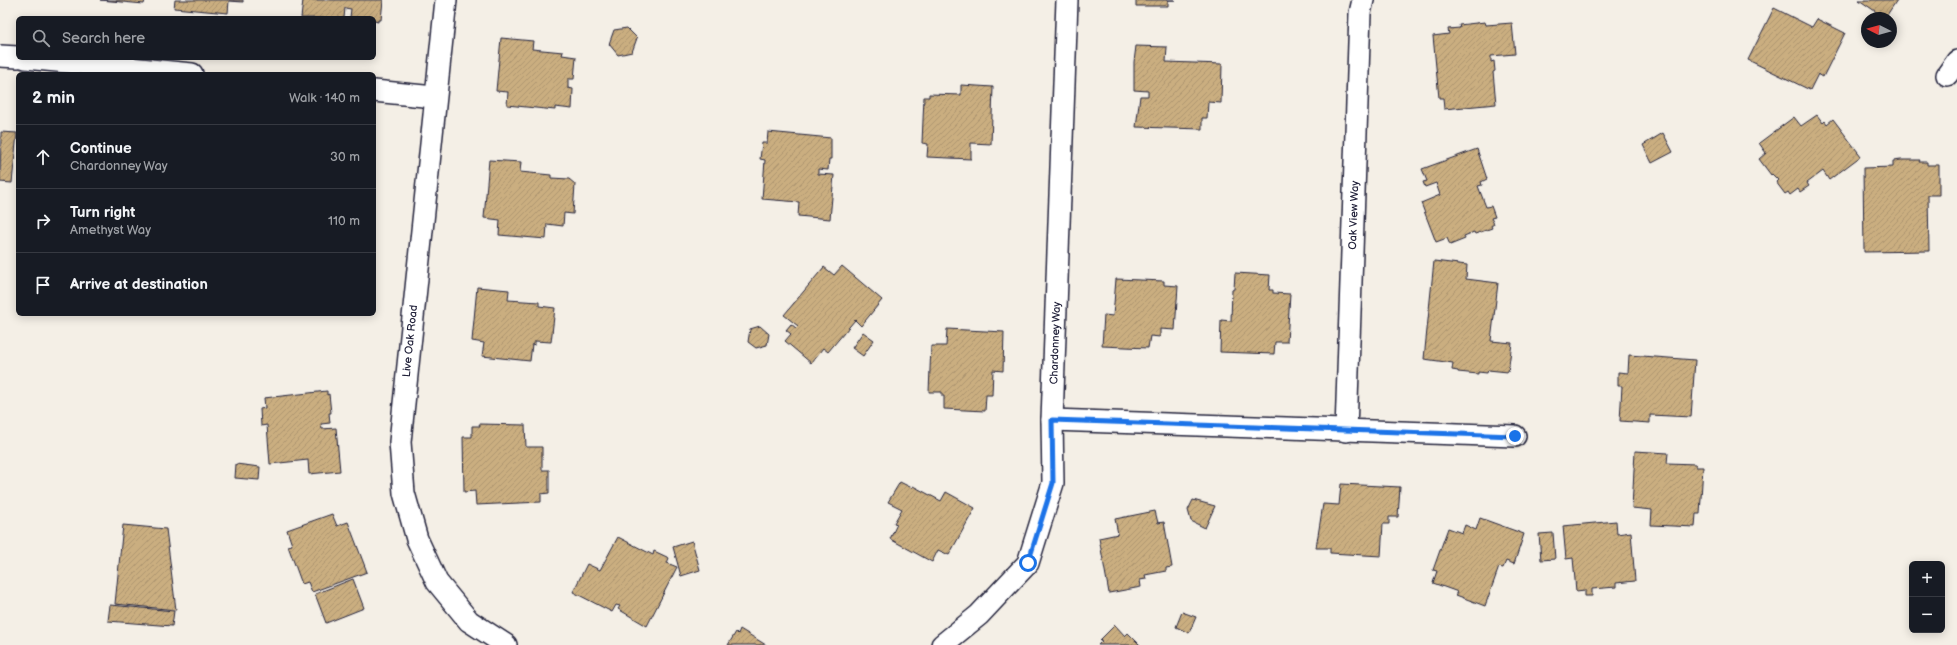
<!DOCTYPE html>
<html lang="en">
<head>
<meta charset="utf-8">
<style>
	body { margin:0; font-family:"Balsamiq Sans",sans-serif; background:#242831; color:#f1f3f6 }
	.controls { position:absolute; right:12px; bottom:12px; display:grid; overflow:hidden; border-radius:6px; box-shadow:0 2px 10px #0003 }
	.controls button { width:36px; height:36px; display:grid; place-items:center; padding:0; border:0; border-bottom:1px solid #363941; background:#171b24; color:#f1f3f6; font:20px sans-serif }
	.compass { position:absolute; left:1861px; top:12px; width:36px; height:36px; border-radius:50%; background:#171b24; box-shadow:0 2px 10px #0003; rotate:276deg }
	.stop { position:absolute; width:12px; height:12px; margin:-9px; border:3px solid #1a73e8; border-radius:50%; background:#fff }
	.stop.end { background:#1a73e8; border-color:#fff; box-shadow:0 1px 4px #0008 }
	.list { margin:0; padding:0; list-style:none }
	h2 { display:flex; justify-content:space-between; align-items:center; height:52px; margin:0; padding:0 16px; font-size:17px }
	h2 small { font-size:13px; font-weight:400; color:#9ea1a6 }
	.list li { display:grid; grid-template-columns:26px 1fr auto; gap:12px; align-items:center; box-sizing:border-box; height:64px; padding:0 16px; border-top:1px solid #363941 }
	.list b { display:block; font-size:15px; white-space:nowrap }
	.list p { margin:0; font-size:13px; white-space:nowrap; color:#9ea1a6 }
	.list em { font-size:13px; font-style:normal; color:#9ea1a6 }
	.icon { flex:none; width:22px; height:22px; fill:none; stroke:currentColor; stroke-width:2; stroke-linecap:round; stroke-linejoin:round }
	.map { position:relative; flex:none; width:1957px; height:645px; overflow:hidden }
	.search { position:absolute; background:#171b24; box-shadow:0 2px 10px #0003; left:16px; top:16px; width:360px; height:44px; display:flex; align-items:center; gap:10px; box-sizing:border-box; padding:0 14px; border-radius:6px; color:#9ea1a6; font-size:15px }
	.panel { position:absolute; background:#171b24; box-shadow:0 2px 10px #0003; left:16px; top:72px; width:360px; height:244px; border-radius:6px }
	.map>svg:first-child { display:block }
	.building { fill:url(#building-hatch); stroke:#22223b }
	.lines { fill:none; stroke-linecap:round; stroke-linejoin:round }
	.minor-casing { stroke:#22223b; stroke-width:24 }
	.minor { stroke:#fff; stroke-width:21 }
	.route { stroke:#1a73e8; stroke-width:5 }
	.labels { text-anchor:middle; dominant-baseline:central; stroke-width:3; stroke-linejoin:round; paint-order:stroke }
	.street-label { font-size:11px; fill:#22223b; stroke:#fff }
</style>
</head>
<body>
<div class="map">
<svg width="1957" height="645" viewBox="0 0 1957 645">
	<defs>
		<pattern id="building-hatch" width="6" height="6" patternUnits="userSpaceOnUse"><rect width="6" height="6" fill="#caae80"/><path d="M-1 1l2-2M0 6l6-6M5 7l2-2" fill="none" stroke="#ad9570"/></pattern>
	</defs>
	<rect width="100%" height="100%" fill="#f4efe6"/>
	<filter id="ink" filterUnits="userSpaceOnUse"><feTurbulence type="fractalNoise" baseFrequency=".025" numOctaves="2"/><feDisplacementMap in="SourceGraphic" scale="8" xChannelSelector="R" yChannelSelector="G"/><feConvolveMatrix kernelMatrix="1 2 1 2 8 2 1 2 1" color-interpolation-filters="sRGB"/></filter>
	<g filter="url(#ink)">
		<path class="building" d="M100,0H145L144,4Z
			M175,0H243V2L229,1L228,13L174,8Z
			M303,0H383L381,20H378V22L374,21V18L350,17L351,9L345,8L344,18H301Z
			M1136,0H1175H1168V6H1136Z
			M1859,0H1897L1885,18Z
			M1774,8L1812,27L1817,19L1845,33L1823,77L1818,74L1810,90L1748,60Z
			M1485,22L1486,25L1512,23L1515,54L1491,56V62L1494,61L1495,71L1493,72L1496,104L1444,109L1443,98H1439L1433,36L1449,34L1448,29L1460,28L1459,25Z
			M627,28L637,38L632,52L618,55L609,44L614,30Z
			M501,38L533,41L532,49L563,52L562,55L576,57L574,79H568V88L573,89L572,109L555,107V110L507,105L508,92L496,91Z
			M1136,46L1167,47L1166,62L1222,64L1221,103L1208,102L1207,118H1202V129L1136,127L1140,96H1148V91L1134,90V62Z
			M961,85L993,87L991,144L971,143V159L927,157L928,144L922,143L924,97H929V94L961,95Z
			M1817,115L1823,123L1825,121L1827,124L1833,119L1861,156L1829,180L1823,171L1807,183L1809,186L1800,192L1798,189L1790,195L1788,192L1785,194L1776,182L1778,180L1772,174L1771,175L1759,159L1766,153L1759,143L1794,117L1801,126Z
			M1,132L17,133L12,183L0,182Z
			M768,132L831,138V159H829L828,170L818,169V174L834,175L830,219L798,216L799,202L762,199L765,160L760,159L762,143H767Z
			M1663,133L1673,152L1652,163L1643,145Z
			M1477,149L1487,179L1481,182L1482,185L1478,186L1486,207L1491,206L1495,217L1491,218L1494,224L1491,226L1492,228L1475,234L1474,232L1464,236L1465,239L1450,245L1447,238L1436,242L1421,203L1440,195L1436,183L1425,187L1423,182L1427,181L1422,169Z
			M489,160L521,162L520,172L551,175V178L569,179L575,184L573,214L564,213L563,226L547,224L546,239L499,235L500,220L484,218Z
			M1901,160H1920L1919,162H1927V165H1939V195H1928L1929,251L1864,252L1863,168L1893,167V161Z
			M1434,261L1467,265L1466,279L1498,283L1491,341L1512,343L1508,372L1488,370L1487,373L1478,372V374L1458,372V371L1452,370L1453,363L1424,359Z
			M842,266L882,300L861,326L855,320L828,352L823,348L811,363L785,341L791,334L786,330L791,324L796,328L798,326L784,315L824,267L834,275Z
			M1235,273L1270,275L1269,290H1273V293L1290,294L1287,342H1275L1274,354L1220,352L1221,320L1231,321L1232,290L1234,289Z
			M1116,279L1164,281V285L1178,286L1175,330L1160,329V337L1150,336L1148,348L1102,346L1104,315L1113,316Z
			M477,287L509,290L508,300L539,302V306L555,308L551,342L535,341V345L532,344L530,361L482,356L484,343L472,341Z
			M760,326L769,334L767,345L756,348L748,342L750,329Z
			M947,329L1004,332L1003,371L993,370L992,395H986L985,411L944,409V396H942V392H929L931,346H946Z
			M863,332L874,340L863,356L852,348Z
			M1629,355L1695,360L1691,417L1650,415V423L1620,421L1622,386H1618V372L1628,373Z
			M327,391V395L329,394L331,413H329L330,423L321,424L322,429L336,428L340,471L309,474L308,460L270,464L267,425L261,426L260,409L265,408L264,398Z
			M479,424L525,425L526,447H542V470H549V493L541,494V502L476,505L475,491L464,492L463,437H472V426H480Z
			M1635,451L1668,453L1667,463L1696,464V467H1703L1700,514H1696L1695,527L1651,525L1652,510L1632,508Z
			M236,464L260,467L259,480L235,478Z
			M900,482L912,488L913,486L941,501L946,492L975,508L949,555L938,550L932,562L890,539L897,524L894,523L902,509L888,502Z
			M1341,484L1400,487L1398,517H1389V524H1383L1381,556L1330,553V548H1316L1323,504L1339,505Z
			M1193,500L1215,506L1205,528L1191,521L1188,510Z
			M1155,511L1158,523L1164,522L1172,567L1166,568V571L1145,575L1146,579L1140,580L1141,587L1109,593L1099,538L1118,534L1115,519Z
			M332,514L337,526L348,522L367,572L312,592L308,582L302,584L288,546L292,545L287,530Z
			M1480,518L1524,534L1514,564L1506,561L1503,568L1499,567L1485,606L1456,595L1458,592L1433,583L1437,571L1433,570L1448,528L1462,533L1465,525L1476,530Z
			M1616,521L1617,534L1631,532L1635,581L1616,583V587L1592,589V596H1585V590L1576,591L1573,558L1566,559L1563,526Z
			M123,525L166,529L176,610L115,604Z
			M1553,533L1555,559L1541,560L1539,534Z
			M618,537L653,555L654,551L669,558L667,563L677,567L647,626L618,609L620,606L616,605L612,612L573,592L587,564L600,570Z
			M692,541L700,570L681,576L673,547Z
			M353,579L364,608L326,623L315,594Z
			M110,605L174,611L172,626L108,621Z
			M1182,612L1196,617L1189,633L1176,627Z
			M1115,625L1125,636L1128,633L1140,645H1098L1102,641L1100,640Z
			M740,629L766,645H728L736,632L738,634Z"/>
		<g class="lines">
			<defs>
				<g id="minor">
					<path d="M446,0L400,442L404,493L417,539L437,582L469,621L506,645"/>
					<path d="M0,56L18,57"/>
					<path d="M25,58L192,74"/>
					<path d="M1947,75L1957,61"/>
					<path d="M374,91L434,97"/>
					<path d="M1052,420L1515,436"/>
					<path id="s1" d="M1346,431L1360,13L1363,0"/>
					<path id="s2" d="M942,645L979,615L1028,563L1053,483L1052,420L1067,0"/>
				</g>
			</defs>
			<use href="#minor" class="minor-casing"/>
			<use href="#minor" class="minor"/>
		</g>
	</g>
	<g class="lines" filter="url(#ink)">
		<path class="route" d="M1028,563L1053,483L1052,420L1515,436"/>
	</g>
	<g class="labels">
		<g class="street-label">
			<text stroke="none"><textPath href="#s1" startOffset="216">Oak View Way</textPath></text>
			<text transform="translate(410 341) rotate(-84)">Live Oak Road</text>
			<text stroke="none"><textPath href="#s2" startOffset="343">Chardonney Way</textPath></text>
		</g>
	</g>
</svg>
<div class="controls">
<button>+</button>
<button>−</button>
</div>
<svg class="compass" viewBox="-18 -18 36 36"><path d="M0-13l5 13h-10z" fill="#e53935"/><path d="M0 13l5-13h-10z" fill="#9ea1a6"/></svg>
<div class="stop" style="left:1028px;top:563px"></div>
<div class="stop end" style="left:1515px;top:436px"></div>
<div class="search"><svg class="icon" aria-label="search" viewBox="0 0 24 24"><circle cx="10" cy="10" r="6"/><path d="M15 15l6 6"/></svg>Search here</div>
<section class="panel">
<h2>2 min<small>Walk · 140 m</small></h2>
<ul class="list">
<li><svg class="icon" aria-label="ahead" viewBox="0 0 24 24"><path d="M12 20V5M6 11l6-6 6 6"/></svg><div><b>Continue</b><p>Chardonney Way</p></div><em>30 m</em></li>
<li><svg class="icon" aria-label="right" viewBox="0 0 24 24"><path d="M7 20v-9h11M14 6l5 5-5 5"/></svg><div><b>Turn right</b><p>Amethyst Way</p></div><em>110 m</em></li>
<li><svg class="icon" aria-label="arrive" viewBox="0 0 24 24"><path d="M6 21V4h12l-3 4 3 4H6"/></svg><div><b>Arrive at destination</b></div></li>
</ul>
</section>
</div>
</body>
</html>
